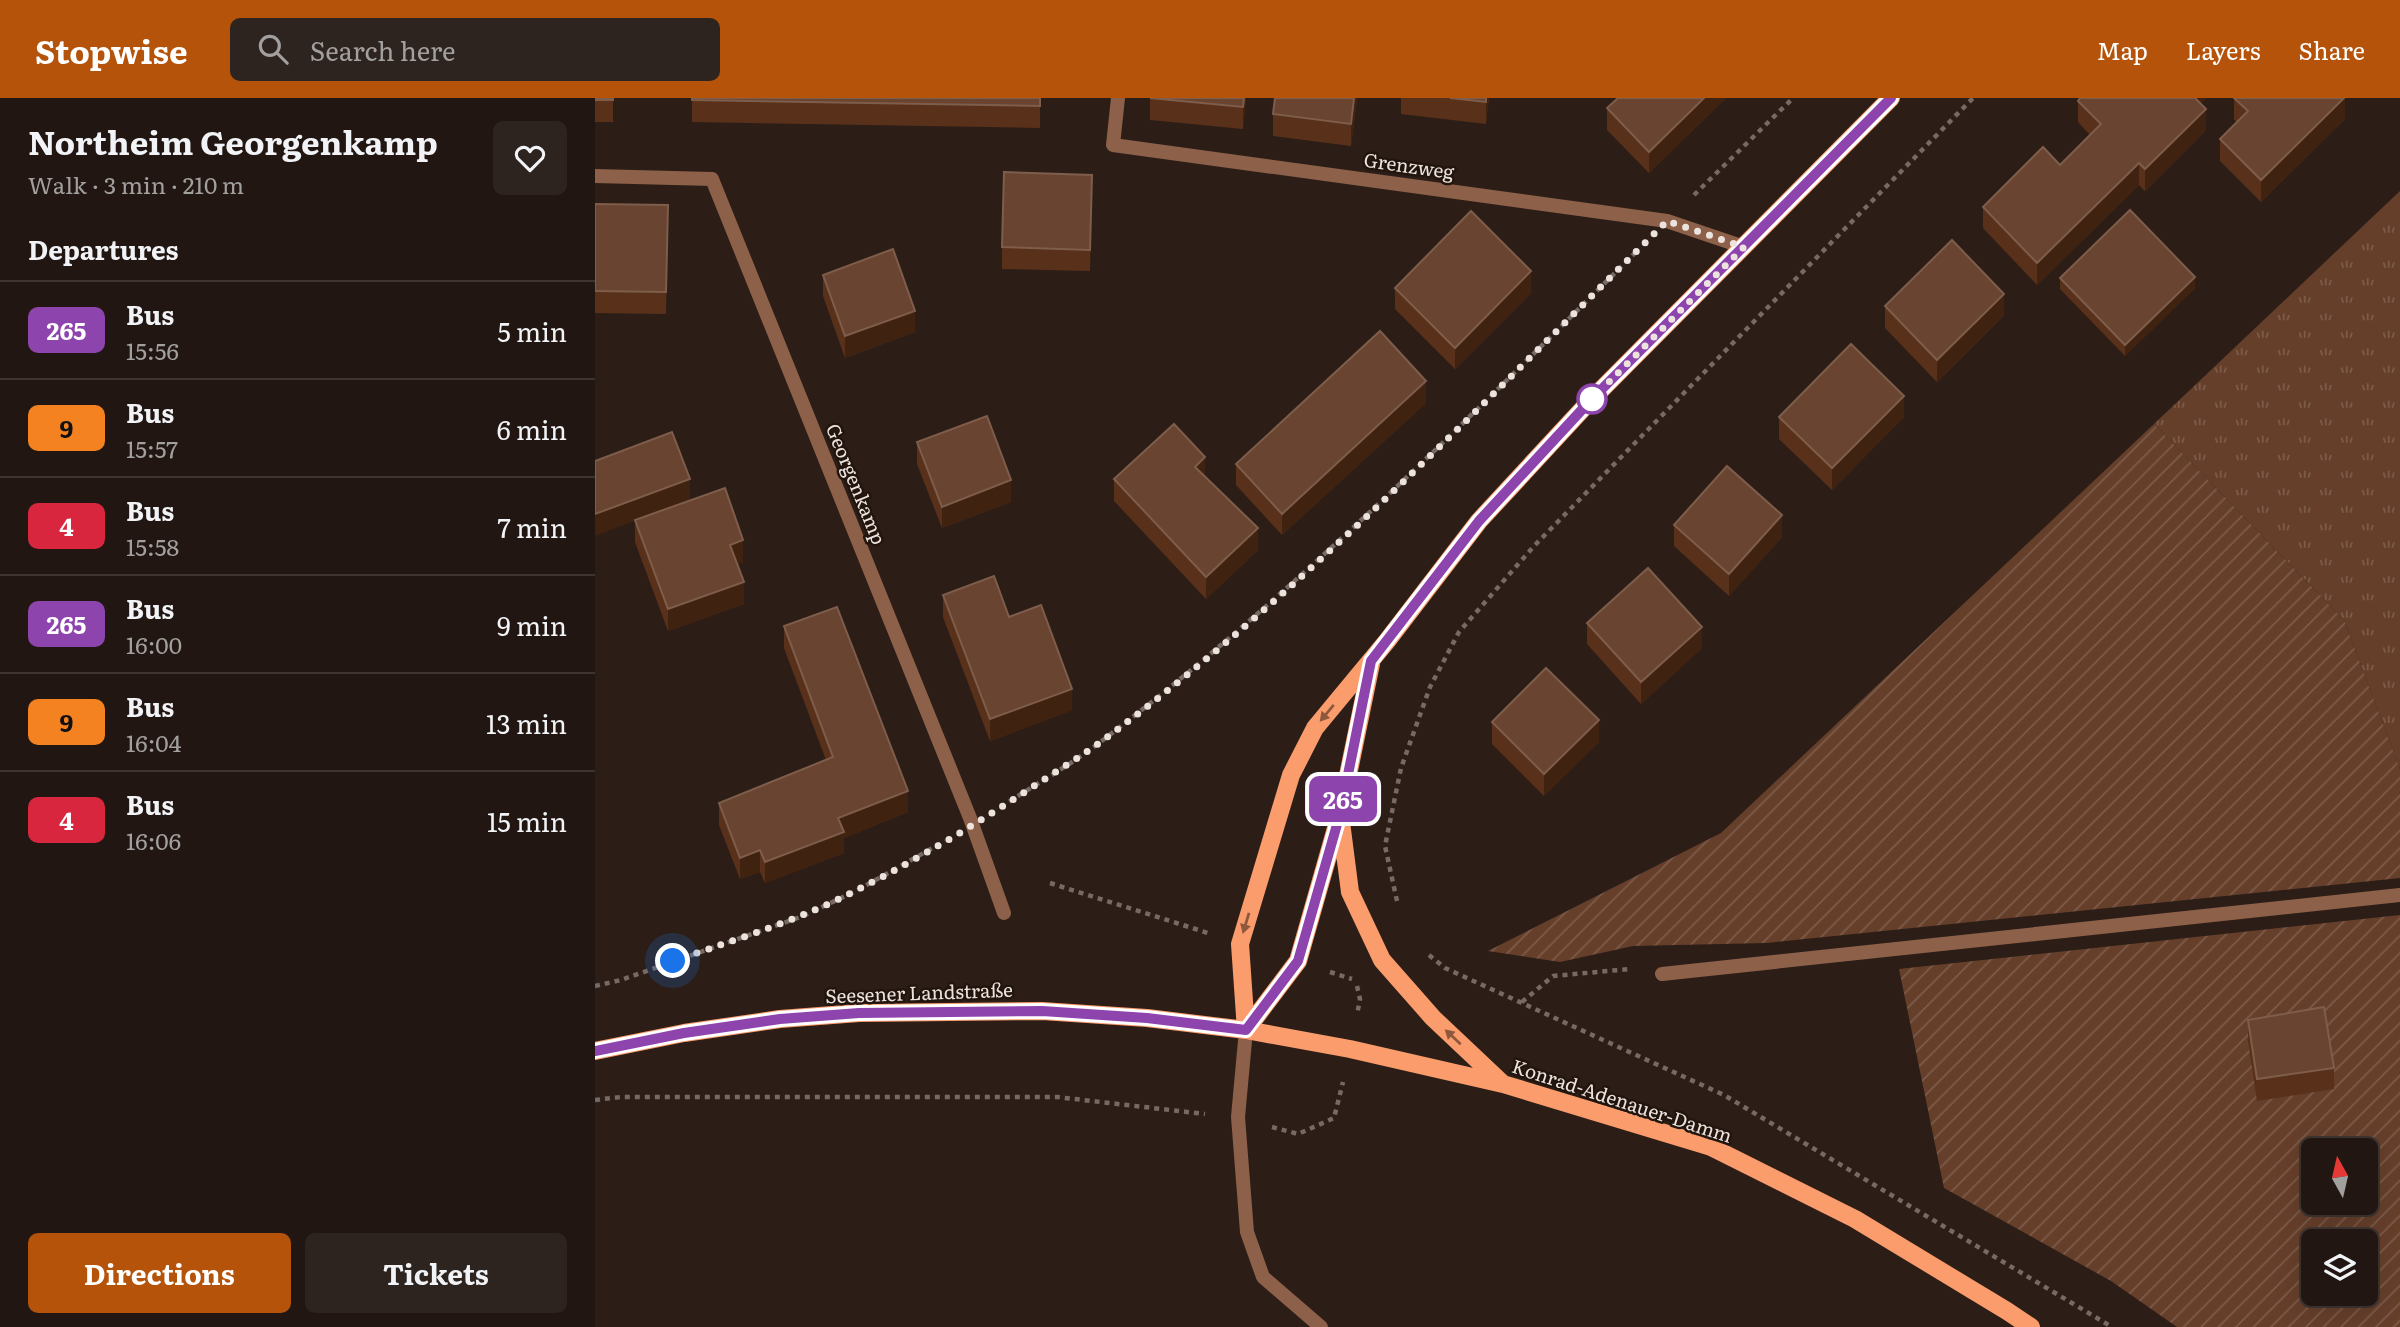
<!DOCTYPE html>
<meta charset="utf-8">
<style>
:root{--surface:#211611;--page:#2d231f;--text:#f1f3f6;--muted:#a29f9f;--line:#3e3531;--accent:#b45309}
body{margin:0;font-family:Literata,serif;background:var(--page);color:var(--text);height:100vh;display:flex;flex-direction:column;font-size:26px;white-space:nowrap}
*{box-sizing:border-box;margin:0}
p{font-size:23px;color:var(--muted)}
.icon{flex:none;width:38px;height:38px;fill:none;stroke:currentColor;stroke-width:2;stroke-linecap:round;stroke-linejoin:round}
.map{position:relative;flex:1;overflow:hidden}
.panel{display:flex;flex-direction:column;background:var(--surface);width:595px}
.panel>*{flex:none}
.badge{padding:0 14px;border-radius:10px;font-size:24px;line-height:46px}
.needle{width:46px;rotate:352deg}
.tools{position:absolute;left:1706px;top:1040px;display:grid;gap:14px}
.tools a{display:grid;place-items:center;width:77px;height:77px;border-radius:10px;background:var(--surface);box-shadow:0 7px 28px #0002,0 0 0 2px var(--line);font-size:35px}
.you{position:absolute;width:35px;height:35px;margin:-18px;border:5px solid #fff;border-radius:50%;background:#1a73e8;box-shadow:0 0 0 10px #1a73e833}
.map>.badge{position:absolute;translate:-50% -50%;box-shadow:0 0 0 4px #fff}
h2{padding:0 28px;font-size:26px;line-height:63px}
.round{display:grid;place-items:center;flex:none;width:74px;height:74px;border-radius:10px;background:var(--page)}
.headline{display:flex;align-items:center;justify-content:space-between;height:119px;padding:0 28px}
h1{font-size:33px;font-weight:700;line-height:52px}
.primary-button{display:flex;gap:14px;margin-top:auto;padding:14px 28px}
.primary-button a{flex:1;height:80px;border-radius:10px;background:var(--accent);color:#fff;font-size:28px;font-weight:700;line-height:80px;text-align:center}
.primary-button a+a{background:var(--page);color:var(--text)}
ul{padding:0;list-style:none}
li{display:flex;align-items:center;gap:21px;height:98px;padding:0 28px;border-top:2px solid var(--line)}
li div{flex:1}
li b{display:block;font-size:26px}
li em{font-style:normal}
li .badge{min-width:77px;font-weight:700;text-align:center}
header{display:flex;align-items:center;gap:42px;box-sizing:border-box;height:98px;padding:0 35px;background:var(--accent);color:#fff}
header strong{font-size:33px}
nav{display:flex;gap:38px;margin-inline-start:auto;font-size:24px}
.search{width:490px;height:63px;background:var(--page);display:flex;align-items:center;gap:18px;box-sizing:border-box;padding:0 24px;border-radius:10px;color:var(--muted);font-size:26px}
main{display:flex;flex:1;min-height:0}
.map>svg:first-child{display:block}
</style>
<header>
<strong>Stopwise</strong>
<div class="search"><svg class="icon" aria-label="search" viewBox="0 0 24 24"><circle cx="10" cy="10" r="6"/><path d="M15 15l6 6"/></svg>Search here</div>
<nav><a>Map</a><a>Layers</a><a>Share</a></nav>
</header>
<main>
<section class="panel">
<div class="headline"><div><h1>Northeim Georgenkamp</h1><p>Walk · 3 min · 210 m</p></div><a class="round"><svg class="icon" aria-label="heart" viewBox="0 0 24 24"><path d="M12 20l-8-8c-3-5 5-10 8-4 3-6 11-1 8 4z"/></svg></a></div>
<h2>Departures</h2>
<ul>
<li><span class="badge" style="background:#8e44ad;color:#fff">265</span><div><b>Bus</b><p>15:56</p></div><em>5 min</em></li>
<li><span class="badge" style="background:#f58220;color:#111">9</span><div><b>Bus</b><p>15:57</p></div><em>6 min</em></li>
<li><span class="badge" style="background:#d7263d;color:#fff">4</span><div><b>Bus</b><p>15:58</p></div><em>7 min</em></li>
<li><span class="badge" style="background:#8e44ad;color:#fff">265</span><div><b>Bus</b><p>16:00</p></div><em>9 min</em></li>
<li><span class="badge" style="background:#f58220;color:#111">9</span><div><b>Bus</b><p>16:04</p></div><em>13 min</em></li>
<li><span class="badge" style="background:#d7263d;color:#fff">4</span><div><b>Bus</b><p>16:06</p></div><em>15 min</em></li>
</ul>
<div class="primary-button"><a>Directions</a><a>Tickets</a></div>
</section>
<div class="map">
<svg width="1805" height="1229" viewBox="0 0 1805 1229">
<defs>
<pattern id="grass-tufts" width="24" height="20" patternUnits="userSpaceOnUse" patternTransform="scale(1.75)"><rect width="24" height="20" fill="#663f2b"/><path d="M3 7l-1-3M5 7V3M7 7l1-3M15 17l-1-3M17 17v-4M19 17l1-3" fill="none" stroke="#7c5b49"/></pattern>
<pattern id="garden-furrows" width="10" height="10" patternUnits="userSpaceOnUse" patternTransform="scale(1.75)"><rect width="10" height="10" fill="#663f2b"/><path d="M-1 1l2-2M0 10L10 0M9 11l2-2" fill="none" stroke="#7c5b49"/></pattern>
</defs>
<rect width="100%" height="100%" fill="#2c1e17"/>
<path fill="url(#grass-tufts)" d="M 1805,93 L 1805,671 L 1749,522 L 1559,326 Z"/>
<path fill="url(#garden-furrows)" fill-rule="evenodd" d="M 1559,326 L 1749,522 L 1805,671 L 1805,780 L 1171,845 L 1038,848 L 965,864 L 893,853 L 1126,735 Z
M 1805,817 L 1805,1229 L 1582,1229 L 1516,1183 L 1349,1090 L 1304,871 ZM 1718,1052 L 1771,1052 L 1771,1104 L 1718,1104 ZM 1718,1143 L 1771,1143 L 1771,1195 L 1718,1195 Z"/>
<g fill="none" stroke-linecap="round" stroke-linejoin="round">
<path stroke="#776a64" stroke-width="4.5" stroke-dasharray="5 5" stroke-linecap="butt" d="M 1099,97 L 1198,0
M 406,709 C 439,687 476,667 508,642 C 701,495 871,323 1043,152
M 455,785 L 613,835
M 802,803 L 790,748 L 806,670 L 835,589 L 864,534 L 939,448 L 1378,0
M 834,857 L 850,870 L 1129,997 L 1517,1229
M 735,874 L 757,881
M 0,888 L 26,882 L 208,818 L 261,793 L 350,743
M 762,888 L 765,901 L 762,917
M 927,904 L 958,878 L 1035,871
M 0,1002 L 26,999 L 462,999 L 610,1016
M 677,1029 L 703,1036 L 739,1020 L 748,984"/>
<path stroke="#8d6049" stroke-width="14" d="M 1067,876 L 1805,797
M 651,932 L 643,1019 L 652,1134 L 668,1179 L 726,1229"/>
<path stroke="#8d6049" stroke-width="14" d="M 523,0 L 518,47 L 1072,123 L 1149,149
M 0,78 L 117,81 L 375,720 L 409,815"/>
<path stroke="#fa9c6c" stroke-width="18" d="M 746,724 L 755,794 L 787,862 L 838,920 L 908,986
M 651,932 L 645,846 L 696,677 L 720,630 L 792,543 L 884,423 L 995,303 L 1296,0
M 651,932 L 703,863 L 745,716 L 776,566
M 0,953 L 89,935 L 185,921 L 264,915 L 447,913 L 552,920 L 651,932 L 755,951 L 908,986 L 1116,1049 L 1260,1121 L 1412,1213 L 1436,1229"/>
</g>
<path fill="#59311b" d="M 0,0 L 18,0 L 18,24 L 0,24 Z
M 97,0 L 445,0 L 445,30 L 97,24 Z
M 555,0 L 651,0 L 648,31 L 555,22 Z
M 680,0 L 762,0 L 756,48 L 678,38 L 678,16 Z
M 806,0 L 894,0 L 891,26 L 806,16 Z
M 1020,0 L 1131,0 L 1054,75 L 1012,32 L 1012,10 L 1022,1 Z
M 1485,0 L 1611,0 L 1606,5 L 1611,32 L 1550,93 L 1544,87 L 1442,187 L 1388,130 L 1388,109 L 1465,67 L 1495,37 L 1483,24 L 1483,3 Z
M 1639,0 L 1750,21 L 1666,104 L 1625,63 L 1625,41 L 1642,24 L 1639,22 Z
M 497,99 L 495,173 L 407,171 L 407,149 Z
M 0,106 L 73,107 L 71,216 L 0,215 Z
M 228,177 L 320,234 L 250,260 L 228,198 Z
M 1465,180 L 1600,190 L 1530,258 L 1465,191 Z
M 800,190 L 936,195 L 860,271 L 800,211 Z
M 1290,208 L 1409,217 L 1342,284 L 1290,230 Z
M 831,305 L 687,437 L 641,387 L 641,366 Z
M 1184,319 L 1309,319 L 1237,392 L 1184,341 Z
M 322,344 L 416,404 L 347,430 L 322,366 Z
M 610,378 L 663,452 L 611,501 L 519,403 L 519,381 Z
M 95,402 L 148,464 L 142,466 L 149,506 L 73,533 L 40,444 L 40,423 Z
M 1079,427 L 1187,439 L 1134,498 L 1079,448 Z
M 348,497 L 414,519 L 477,612 L 395,643 L 348,519 Z
M 992,525 L 1107,550 L 1046,606 L 992,546 Z
M 189,528 L 313,714 L 249,740 L 249,755 L 170,785 L 165,774 L 145,781 L 124,727 L 124,705 L 231,662 L 189,550 Z
M 897,624 L 1004,644 L 949,698 L 897,646 Z
M 1653,922 L 1739,970 L 1739,991 L 1662,1003 L 1653,943 Z"/>
<path fill="#402210" d="M 649,0 L 651,0 L 648,31 L 648,9 Z
M 759,0 L 762,0 L 756,48 L 756,26 Z
M 891,0 L 894,0 L 891,26 Z
M 1109,0 L 1131,0 L 1054,75 L 1054,54 Z
M 1594,0 L 1611,0 L 1594,16 Z
M 1750,0 L 1750,21 L 1666,104 L 1666,82 Z
M 1611,11 L 1611,32 L 1550,93 L 1550,71 Z
M 1544,65 L 1544,87 L 1442,187 L 1442,165 Z
M 497,77 L 497,99 L 495,173 L 495,152 Z
M 936,173 L 936,195 L 860,271 L 860,250 Z
M 1600,179 L 1600,190 L 1530,258 L 1530,247 Z
M 1409,196 L 1409,217 L 1342,284 L 1342,262 Z
M 320,213 L 320,234 L 250,260 L 250,238 Z
M 831,283 L 831,305 L 687,437 L 687,416 Z
M 1309,298 L 1309,319 L 1237,392 L 1237,370 Z
M 610,359 L 610,381 L 600,369 Z
M 95,381 L 95,402 L 0,438 L 0,416 Z
M 416,382 L 416,404 L 347,430 L 347,409 Z
M 1187,417 L 1187,439 L 1134,498 L 1134,476 Z
M 663,430 L 663,452 L 611,501 L 611,479 Z
M 148,442 L 148,464 L 135,468 L 135,447 Z
M 149,484 L 149,506 L 73,533 L 73,511 Z
M 1107,529 L 1107,550 L 1046,606 L 1046,584 Z
M 477,591 L 477,612 L 395,643 L 395,621 Z
M 1004,622 L 1004,644 L 949,698 L 949,676 Z
M 313,693 L 313,714 L 249,740 L 249,755 L 170,785 L 170,764 L 243,720 Z
M 165,752 L 165,774 L 145,781 L 145,760 Z"/>
<path fill="#694430" stroke="#7e5d4b" stroke-width="2" d="M 0,0 L 18,0 L 18,2 L 0,2 Z
M 97,0 L 445,0 L 445,8 L 97,2 Z
M 555,0 L 649,0 L 648,9 Z
M 680,0 L 759,0 L 756,26 L 678,16 Z
M 855,0 L 891,0 L 891,4 Z
M 1023,0 L 1109,0 L 1054,54 L 1012,10 Z
M 1485,0 L 1600,0 L 1611,11 L 1550,71 L 1544,65 L 1442,165 L 1388,109 L 1448,49 L 1465,67 L 1506,26 L 1483,3 Z
M 1639,0 L 1749,0 L 1666,82 L 1625,41 L 1653,13 Z
M 409,74 L 497,77 L 495,152 L 407,149 Z
M 0,106 L 73,107 L 71,194 L 0,193 Z
M 1535,112 L 1600,179 L 1530,247 L 1465,180 Z
M 876,113 L 936,173 L 860,250 L 800,190 Z
M 1357,142 L 1409,196 L 1342,262 L 1290,208 Z
M 298,151 L 320,213 L 250,238 L 228,177 Z
M 785,233 L 831,283 L 687,416 L 641,366 Z
M 1256,246 L 1309,298 L 1237,370 L 1184,319 Z
M 392,318 L 416,382 L 347,409 L 322,344 Z
M 579,326 L 610,359 L 600,369 L 663,430 L 611,479 L 519,381 Z
M 77,334 L 95,381 L 0,416 L 0,363 Z
M 1132,368 L 1187,417 L 1134,476 L 1079,427 Z
M 130,390 L 148,442 L 135,447 L 149,484 L 73,511 L 40,422 Z
M 1053,470 L 1107,529 L 1046,584 L 992,525 Z
M 399,478 L 414,519 L 446,507 L 477,591 L 395,621 L 348,497 Z
M 242,509 L 313,693 L 243,720 L 249,734 L 170,764 L 165,752 L 145,760 L 124,705 L 238,659 L 189,528 Z
M 951,570 L 1004,622 L 949,676 L 897,624 Z
M 1729,909 L 1739,970 L 1662,981 L 1653,922 Z"/>
<defs><path id="oneway-solid" d="M-6-.8H1V-3.2L6.5 0L1 3.2V.8H-6Z" transform="scale(1.75)"/></defs>
<g fill="#8e583d">
<use href="#oneway-solid" transform="translate(732 615) rotate(130)"/>
<use href="#oneway-solid" transform="translate(651 825) rotate(107)"/>
<use href="#oneway-solid" transform="translate(858 939) rotate(-137)"/>
</g>
<g fill="none" stroke-linecap="round" stroke-linejoin="round">
<g stroke="#fff" stroke-width="16">
<path id="line" d="M 0,953 L 89,935 L 185,921 L 264,915 L 447,913 L 552,920 L 651,932 L 703,863 L 745,716 L 776,563 L 884,423 L 995,303 L 1296,0"/>
</g>
<use href="#line" stroke="#8e44ad" stroke-width="10"/>
<path stroke="#ede3de" stroke-width="7" stroke-dasharray="0 12.6" d="M 78,863 C 139,842 202,823 260,793 C 322,762 381,726 439,688 C 462,673 485,659 507,643 C 713,490 890,303 1072,123 L 1149,149 L 995,303 L 997,301"/>
</g>
<circle fill="#fff" stroke="#8e44ad" stroke-width="3.5" cx="997" cy="301" r="14"/>
<g text-anchor="middle" stroke-width="5" stroke-linejoin="round" paint-order="stroke">
<g font-size="19" fill="#ede3de" stroke="#22150e">
<text transform="translate(814 68) rotate(8)" y="7">Grenzweg</text>
<text transform="translate(261 386) rotate(68)" y="7">Georgenkamp</text>
<text transform="translate(324 895) rotate(-2)" y="7">Seesener Landstraße</text>
<text transform="translate(1027 1003) rotate(18)" y="7">Konrad-Adenauer-Damm</text>
</g>
</g>
</svg>
<div class="tools">
<a><svg class="needle" viewBox="-14 -14 28 28"><path d="M0-13l5 13h-10z" fill="#e53935"/><path d="M0 13l5-13h-10z" fill="#a29f9f"/></svg></a>
<a><svg class="icon" aria-label="layers" viewBox="0 0 24 24"><path d="M12 4l9 5-9 5-9-5zM3 14l9 5 9-5"/></svg></a>
</div>
<div class="you" style="left:78px;top:863px"></div>
<b class="badge" style="left:748px;top:701px;background:#8e44ad;color:#fff">265</b>
</div>
</main>
